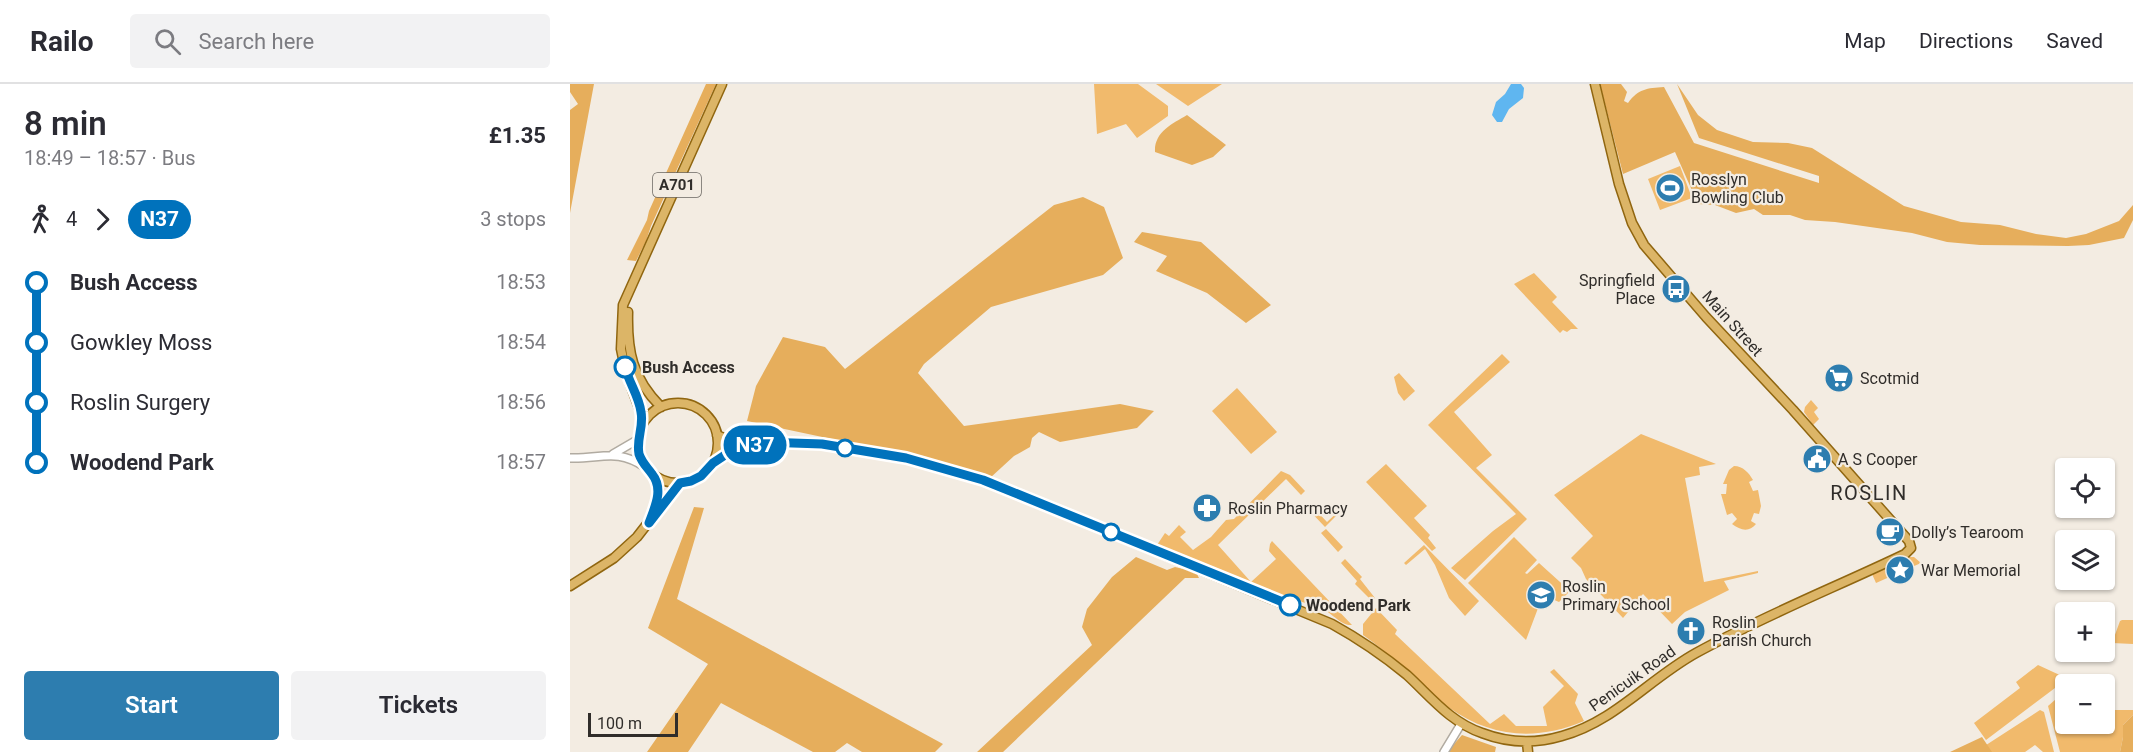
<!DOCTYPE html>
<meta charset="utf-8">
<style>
:root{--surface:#fff;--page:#f2f2f3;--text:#2b2b33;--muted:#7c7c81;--line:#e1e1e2;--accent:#2d7daf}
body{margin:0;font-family:Roboto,sans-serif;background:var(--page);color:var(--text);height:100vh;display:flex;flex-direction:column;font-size:22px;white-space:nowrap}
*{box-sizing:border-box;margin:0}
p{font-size:20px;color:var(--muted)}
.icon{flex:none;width:33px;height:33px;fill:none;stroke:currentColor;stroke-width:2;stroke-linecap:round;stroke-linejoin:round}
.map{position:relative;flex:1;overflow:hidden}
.details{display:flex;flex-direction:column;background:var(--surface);width:570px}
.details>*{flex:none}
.badge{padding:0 12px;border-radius:20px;font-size:21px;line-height:39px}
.fabs{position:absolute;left:1485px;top:374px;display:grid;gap:12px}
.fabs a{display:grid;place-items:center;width:60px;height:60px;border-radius:6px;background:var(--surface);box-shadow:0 2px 4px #0004;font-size:30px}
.scale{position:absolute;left:18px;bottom:15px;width:90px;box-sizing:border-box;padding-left:6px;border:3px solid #302d2a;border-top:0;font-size:16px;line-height:21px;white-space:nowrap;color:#302d2a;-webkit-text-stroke:4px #f3ece2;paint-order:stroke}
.map>.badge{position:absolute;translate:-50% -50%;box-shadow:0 0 0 3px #fff}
.legs{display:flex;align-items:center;gap:9px;height:66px;padding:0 24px;font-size:20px}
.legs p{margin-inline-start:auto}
.headline{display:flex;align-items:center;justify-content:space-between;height:102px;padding:0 24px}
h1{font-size:33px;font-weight:600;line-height:45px}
.action{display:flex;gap:12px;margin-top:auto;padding:12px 24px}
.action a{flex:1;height:69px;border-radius:6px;background:var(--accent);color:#fff;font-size:24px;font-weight:600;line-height:69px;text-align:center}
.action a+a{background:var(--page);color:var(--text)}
ul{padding:0 24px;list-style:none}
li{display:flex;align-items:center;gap:21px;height:60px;font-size:22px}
li i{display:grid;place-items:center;width:9px;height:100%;margin:0 8px;background:currentColor}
li i::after{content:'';width:15px;height:15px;margin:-8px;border:4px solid;border-radius:50%;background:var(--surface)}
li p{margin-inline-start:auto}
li:first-child i{background:linear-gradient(#0000 50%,currentColor 0)}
li:last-child i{background:linear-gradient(currentColor 50%,#0000 0)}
header{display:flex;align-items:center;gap:36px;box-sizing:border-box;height:84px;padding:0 30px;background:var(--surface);border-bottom:2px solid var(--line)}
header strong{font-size:28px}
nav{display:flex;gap:33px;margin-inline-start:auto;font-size:21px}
.search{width:420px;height:54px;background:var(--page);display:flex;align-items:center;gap:15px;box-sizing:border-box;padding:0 21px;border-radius:6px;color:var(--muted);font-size:22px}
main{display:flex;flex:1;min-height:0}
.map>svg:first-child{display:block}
</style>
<header>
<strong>Railo</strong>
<div class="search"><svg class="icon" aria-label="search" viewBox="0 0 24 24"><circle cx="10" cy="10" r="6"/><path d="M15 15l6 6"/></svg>Search here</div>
<nav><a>Map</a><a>Directions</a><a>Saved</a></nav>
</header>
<main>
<section class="details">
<div class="headline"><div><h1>8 min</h1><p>18:49 – 18:57 · Bus</p></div><b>£1.35</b></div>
<div class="legs"><svg class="icon" aria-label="walk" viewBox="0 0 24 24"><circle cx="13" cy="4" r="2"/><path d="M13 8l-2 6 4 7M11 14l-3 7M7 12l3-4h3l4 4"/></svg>4<svg class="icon" aria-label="forward" viewBox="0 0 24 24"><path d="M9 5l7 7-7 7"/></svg><b class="badge" style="background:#0072bc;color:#fff">N37</b><p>3 stops</p></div>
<ul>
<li><i style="color:#0072bc"></i><b>Bush Access</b><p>18:53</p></li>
<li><i style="color:#0072bc"></i><span>Gowkley Moss</span><p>18:54</p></li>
<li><i style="color:#0072bc"></i><span>Roslin Surgery</span><p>18:56</p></li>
<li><i style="color:#0072bc"></i><b>Woodend Park</b><p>18:57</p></li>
</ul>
<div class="action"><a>Start</a><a>Tickets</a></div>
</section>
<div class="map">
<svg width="1563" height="668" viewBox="0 0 1563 668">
<rect width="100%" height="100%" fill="#f3ece2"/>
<path fill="#f1ba6c" d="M 524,0 L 568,0 L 598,22 L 598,32 L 567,54 L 556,40 L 527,50 Z
M 586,0 L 652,0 L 618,22 Z
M 1110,82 L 1122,114 L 1090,126 L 1078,95 Z
M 964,189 L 987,213 L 982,218 L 1008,245 L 1001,245 L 997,248 L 993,246 L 990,249 L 944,200 Z
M 932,270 L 940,278 L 884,328 L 922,371 L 906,384 L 957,435 L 895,496 L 881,484 L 923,447 L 946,430 L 858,341 Z
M 829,289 L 845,307 L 834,317 L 828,309 L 824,293 Z
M 667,304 L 707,348 L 681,370 L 642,327 Z
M 1241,316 L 1248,324 L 1244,328 L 1249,335 L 1243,341 L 1234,328 L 1235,323 Z
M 1071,350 L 1146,380 L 1129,383 L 1130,391 L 1115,394 L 1134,498 L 1188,487 L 1188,489 L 1154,497 L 1159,506 L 1115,528 L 1102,540 L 1073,510 L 1053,534 L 1016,495 L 1011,484 L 1001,474 L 1023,452 L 984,411 Z
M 816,380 L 857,422 L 844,434 L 860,451 L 858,454 L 866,464 L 862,467 L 796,398 Z
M 1164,382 C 1173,382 1179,389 1183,396 L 1179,398 L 1183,407 L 1188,406 L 1191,422 L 1189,430 L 1184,429 L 1181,437 L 1186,440 C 1179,449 1170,446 1162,440 L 1167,435 L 1162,429 L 1157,431 L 1151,410 L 1156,410 L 1157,400 L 1153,400 L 1159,386 Z
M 711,387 L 720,391 L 735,407 L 731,411 L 716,395 L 648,461 L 681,498 L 706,475 L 699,467 L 700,460 L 702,457 L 782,541 C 770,542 761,527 750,524 C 694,506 641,483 587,461 L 595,449 L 599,452 L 609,441 L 616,448 L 610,453 L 623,466 L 641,453 L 656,436 L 664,435 Z
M 739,419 L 757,438 L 772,424 L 773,425 L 755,443 L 735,422 Z
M 756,445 L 773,463 L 768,468 L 751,449 Z
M 944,453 L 967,476 L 955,489 L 957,490 L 969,479 L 1000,507 L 989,518 L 973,511 L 956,556 L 898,499 Z
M 854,461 L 909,517 L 895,532 L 879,514 L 865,481 L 855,465 L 836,481 L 834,479 Z
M 1339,473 L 1344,473 L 1351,479 L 1306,499 L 1302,490 Z
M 775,475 L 792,493 L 790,495 L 805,514 L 802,517 L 785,500 L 787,497 L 771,479 Z
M 806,524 L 827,546 L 825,550 L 920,640 L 934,630 L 946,642 L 977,642 L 973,623 L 994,602 L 980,588 L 984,585 L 1008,610 L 1005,619 L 1014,637 C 967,657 921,654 878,623 C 848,601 824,572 793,551 L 793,540 Z
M 1552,536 L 1563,536 L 1563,560 L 1542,559 L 1550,537 Z
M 1468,581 L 1494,593 L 1485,604 L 1416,656 L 1404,639 L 1450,604 L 1446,598 Z
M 1494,608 L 1496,639 L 1534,639 L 1535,626 L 1563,626 L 1563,631 L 1553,641 L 1553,653 L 1550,668 L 1490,668 L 1478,622 Z
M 1470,626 L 1474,628 L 1484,668 L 1473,668 L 1465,661 L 1455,668 L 1416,668 L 1413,663 Z"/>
<path fill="#e6ae5c" d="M 0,0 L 24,0 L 0,129 L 0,26 L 8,20 L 0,8 Z
M 136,0 L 146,0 L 81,142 L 76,157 L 66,177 L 57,176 L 77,136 L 79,127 Z
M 1030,0 L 1051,0 L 1057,8 L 1054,17 L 1058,19 C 1068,5 1077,4 1094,3 L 1124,59 L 1249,99 L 1249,92 L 1129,54 L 1107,0 L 1128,31 L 1147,46 L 1183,58 L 1218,59 L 1242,64 L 1334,122 L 1391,138 L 1430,141 L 1466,150 L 1496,154 L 1516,150 L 1549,137 L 1563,121 L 1563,136 L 1554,154 L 1519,161 L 1498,162 L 1410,161 L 1377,158 L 1342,149 L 1265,138 L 1235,136 L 1220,131 L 1193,131 L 1184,125 L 1166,129 L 1145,121 L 1128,120 L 1105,68 L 1053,90 Z
M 617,31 L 656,61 L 643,73 L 622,81 L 585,68 C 584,48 602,40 617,31 Z
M 513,113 L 534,123 L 553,174 L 533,191 L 421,223 L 354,280 L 348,289 L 394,342 L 550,320 L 584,327 L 567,344 L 490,358 L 469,348 L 462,354 L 460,363 L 444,372 L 420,394 L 380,380 L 177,337 L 186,302 L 213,253 L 255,263 L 275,285 L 484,121 Z
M 572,148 L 631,158 L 701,221 L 676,239 L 637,209 L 586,187 L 597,172 L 564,158 Z
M 124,423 L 134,424 L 107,515 L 373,660 L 365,668 L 292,668 L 277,659 L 265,668 L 243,668 L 151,619 L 118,668 L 77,668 L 138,580 L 78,544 Z
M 566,473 L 597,486 L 605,483 L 626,488 L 629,494 L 615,494 L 433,668 L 407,668 L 522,561 L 512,543 L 517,525 L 542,493 Z
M 1563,631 L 1563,668 L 1550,668 L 1553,653 L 1553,641 Z
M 892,651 L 926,663 L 925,668 L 877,668 Z
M 1412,653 L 1422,668 L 1380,668 Z"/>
<path fill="#5fb6f0" d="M 941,0 L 951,0 L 954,4 L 953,14 L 939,25 L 932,38 L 927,38 L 922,31 L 926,18 L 935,10 Z"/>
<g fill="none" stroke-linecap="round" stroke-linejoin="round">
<g stroke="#b1aba1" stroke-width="10">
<path id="minor" d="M 43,370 L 67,356
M 0,374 C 32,375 46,364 75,383
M 874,668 L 891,640"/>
</g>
<g stroke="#906610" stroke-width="11">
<path id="major" d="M 58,228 C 57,267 62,294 91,323
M68 359a40 40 0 1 1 80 0a40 40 0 1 1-80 0Z
M 71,341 L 71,329 L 56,289 L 51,265 L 53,221 L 152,0
M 147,351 L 160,357 L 252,360 L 336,374 L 413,396 L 762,540 C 789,555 814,572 837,591 C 861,613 880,638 912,649 C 938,659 965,660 992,652 C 1044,638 1079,595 1126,569 C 1193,532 1266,503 1335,470 L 1341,464 L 1339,457 L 1223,326 L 1136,233 L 1074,161 L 1062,139 L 1049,100 L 1025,0
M 143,379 L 155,371 L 187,360
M 84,427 L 89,406 L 84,391
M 0,502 L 44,474 L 67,453 L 109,399
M 957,658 L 958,668"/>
</g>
<use href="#minor" stroke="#fff" stroke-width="7"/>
<use href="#major" stroke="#dcb567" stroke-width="8"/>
</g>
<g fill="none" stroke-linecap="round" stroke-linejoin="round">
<g stroke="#fff" stroke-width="14">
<path id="line-1" d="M 55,283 C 59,299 69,312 71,328 C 74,343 66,355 69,370 C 72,379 77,383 82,390 C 94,405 85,423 79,439 L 110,399 L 121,397 L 131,392 L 143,379 L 155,371 L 193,358 L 252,360 L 336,374 L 413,396 L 720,521"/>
</g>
<use href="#line-1" stroke="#0072bc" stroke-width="9"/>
</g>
<defs>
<g id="stadium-disc" transform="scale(1.5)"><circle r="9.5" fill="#2d7daf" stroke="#f3ece2"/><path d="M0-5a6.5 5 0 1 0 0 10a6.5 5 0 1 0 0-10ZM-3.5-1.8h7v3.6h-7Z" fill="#fff"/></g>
<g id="bus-disc" transform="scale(1.5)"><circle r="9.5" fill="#2d7daf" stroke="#f3ece2"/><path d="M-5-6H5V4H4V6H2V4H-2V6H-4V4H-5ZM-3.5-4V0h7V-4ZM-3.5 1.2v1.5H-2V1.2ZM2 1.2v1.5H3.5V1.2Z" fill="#fff"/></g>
<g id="supermarket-disc" transform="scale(1.5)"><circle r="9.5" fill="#2d7daf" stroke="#f3ece2"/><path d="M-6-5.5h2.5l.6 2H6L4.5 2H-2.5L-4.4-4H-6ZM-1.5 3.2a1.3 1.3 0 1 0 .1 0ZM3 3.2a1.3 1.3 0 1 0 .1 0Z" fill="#fff"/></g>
<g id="civic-disc" transform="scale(1.5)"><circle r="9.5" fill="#2d7daf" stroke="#f3ece2"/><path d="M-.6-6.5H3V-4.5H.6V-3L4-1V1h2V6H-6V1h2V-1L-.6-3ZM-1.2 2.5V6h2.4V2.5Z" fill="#fff"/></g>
<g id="pharmacy-disc" transform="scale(1.5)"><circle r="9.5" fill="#2d7daf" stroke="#f3ece2"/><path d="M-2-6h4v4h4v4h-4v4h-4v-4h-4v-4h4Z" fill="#fff"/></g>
<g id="cafe-disc" transform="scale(1.5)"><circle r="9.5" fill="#2d7daf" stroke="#f3ece2"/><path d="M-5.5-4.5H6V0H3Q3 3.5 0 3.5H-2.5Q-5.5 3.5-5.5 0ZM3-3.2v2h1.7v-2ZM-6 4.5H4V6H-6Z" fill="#fff"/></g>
<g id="sight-disc" transform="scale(1.5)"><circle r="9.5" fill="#2d7daf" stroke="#f3ece2"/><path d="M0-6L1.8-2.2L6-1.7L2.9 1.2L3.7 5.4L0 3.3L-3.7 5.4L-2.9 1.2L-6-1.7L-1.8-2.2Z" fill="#fff"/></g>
<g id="school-disc" transform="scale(1.5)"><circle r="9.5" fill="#2d7daf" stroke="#f3ece2"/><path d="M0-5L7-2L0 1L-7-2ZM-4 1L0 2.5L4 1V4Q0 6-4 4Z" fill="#fff"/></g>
<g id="church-disc" transform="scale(1.5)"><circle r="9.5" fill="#2d7daf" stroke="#f3ece2"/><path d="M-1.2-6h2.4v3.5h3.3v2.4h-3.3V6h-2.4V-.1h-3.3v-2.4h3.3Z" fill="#fff"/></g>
</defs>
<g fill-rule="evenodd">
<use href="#stadium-disc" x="1100" y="104"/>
<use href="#bus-disc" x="1106" y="205"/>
<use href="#supermarket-disc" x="1269" y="294"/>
<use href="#civic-disc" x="1247" y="375"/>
<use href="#pharmacy-disc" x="637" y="424"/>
<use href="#cafe-disc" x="1320" y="448"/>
<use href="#sight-disc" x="1330" y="486"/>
<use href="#school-disc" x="971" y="511"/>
<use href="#church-disc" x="1121" y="547"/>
</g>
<g fill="#fff" stroke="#0072bc" stroke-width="3">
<circle cx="55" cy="283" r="10"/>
<circle cx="275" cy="364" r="8"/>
<circle cx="541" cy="448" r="8"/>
<circle cx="720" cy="521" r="10"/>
</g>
<g text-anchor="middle" stroke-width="4.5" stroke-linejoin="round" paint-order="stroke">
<rect fill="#f3ece2" stroke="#6a6661" stroke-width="1.5" x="83" y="89" width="48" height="24" rx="4.5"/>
<g font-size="15" font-weight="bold" fill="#302d2a">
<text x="107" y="106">A701</text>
</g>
<g font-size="16" fill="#302d2a" stroke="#f3ece2" text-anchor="start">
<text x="1121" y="101">Rosslyn<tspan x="1121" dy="18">Bowling Club</tspan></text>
<text x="1085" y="202" text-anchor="end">Springfield<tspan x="1085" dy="18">Place</tspan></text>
<text x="1290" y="300">Scotmid</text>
<text x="1268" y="381">A S Cooper</text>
<text x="658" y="430">Roslin Pharmacy</text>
<text x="1341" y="454">Dolly’s Tearoom</text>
<text x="1351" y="492">War Memorial</text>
<text x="992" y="508">Roslin<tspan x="992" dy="18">Primary School</tspan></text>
<text x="1142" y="544">Roslin<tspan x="1142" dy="18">Parish Church</tspan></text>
</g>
<g font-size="16" fill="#302d2a" stroke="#f3ece2">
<text transform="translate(1163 239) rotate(48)" y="6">Main Street</text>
<text transform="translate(1062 594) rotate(-35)" y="6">Penicuik Road</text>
</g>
<g font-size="16" font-weight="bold" fill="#302d2a" stroke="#f3ece2" text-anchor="start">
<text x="72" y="289">Bush Access</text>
<text x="736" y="527">Woodend Park</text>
</g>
<g font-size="20" letter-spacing="1.5" fill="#302d2a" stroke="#f3ece2">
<text x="1299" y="416">ROSLIN</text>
</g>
</g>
</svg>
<div class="fabs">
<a><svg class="icon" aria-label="locate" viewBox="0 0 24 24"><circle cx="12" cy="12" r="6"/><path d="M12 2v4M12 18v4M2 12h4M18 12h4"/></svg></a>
<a><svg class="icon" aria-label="layers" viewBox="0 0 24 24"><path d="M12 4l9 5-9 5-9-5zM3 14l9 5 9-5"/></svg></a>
<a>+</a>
<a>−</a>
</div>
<div class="scale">100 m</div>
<b class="badge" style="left:185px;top:361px;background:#0072bc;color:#fff">N37</b>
</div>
</main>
